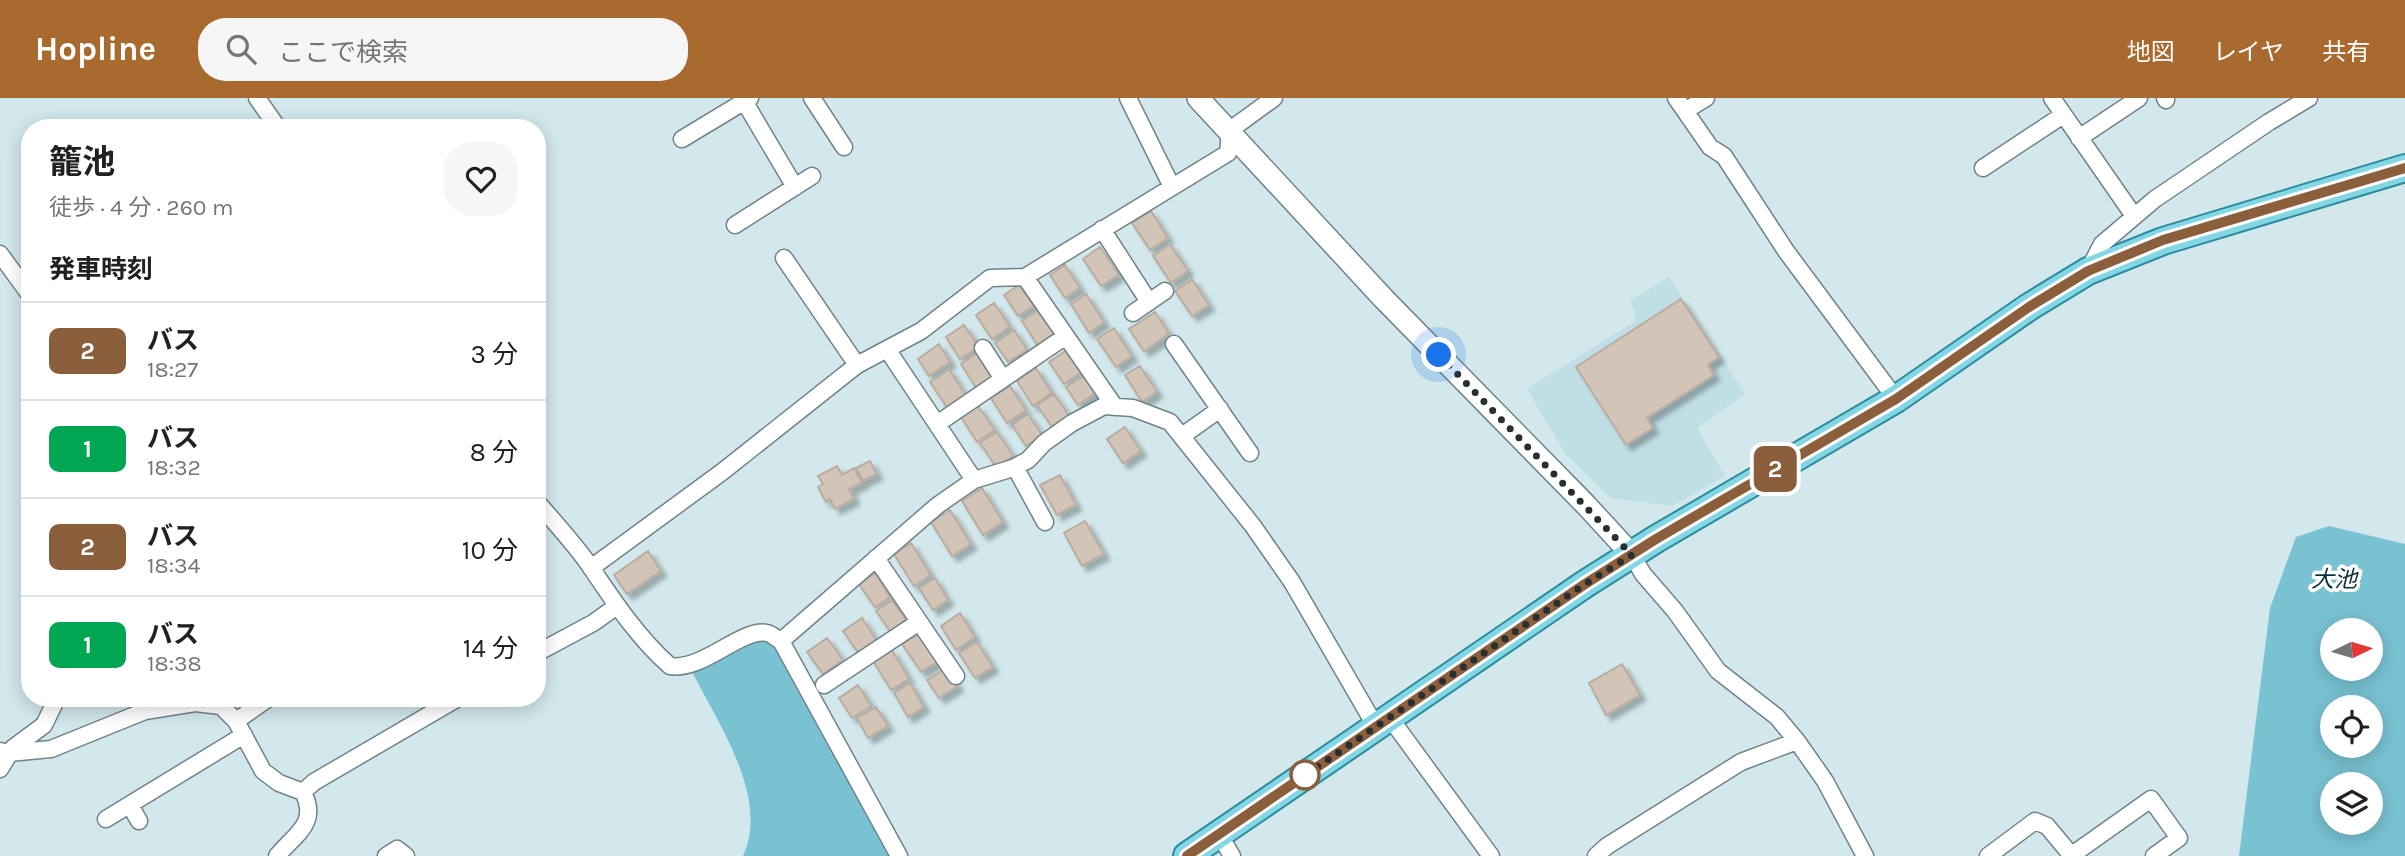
<!DOCTYPE html>
<html lang="ja">
<meta charset="utf-8">
<style>
:root{--surface:#fff;--page:#f6f6f6;--text:#202124;--muted:#757577;--line:#e0e0e0;--accent:#a86a2f}
body{margin:0;font-family:Karla,"Noto Sans JP",sans-serif;background:var(--page);color:var(--text);height:100vh;display:flex;flex-direction:column;font-size:26px;white-space:nowrap}
*{box-sizing:border-box;margin:0}
p{font-size:23px;color:var(--muted)}
.icon{flex:none;width:38px;height:38px;fill:none;stroke:currentColor;stroke-width:2;stroke-linecap:round;stroke-linejoin:round}
.map{position:relative;flex:1;overflow:hidden}
.sheet{position:absolute;left:21px;top:21px;width:525px;height:588px;display:flex;flex-direction:column;background:var(--surface);border-radius:28px;box-shadow:0 4px 18px #0003}
.sheet>*{flex:none}
.badge{padding:0 14px;border-radius:10px;font-size:24px;line-height:46px}
.needle{width:46px;rotate:85deg}
.controls{position:absolute;left:2320px;top:520px;display:grid;gap:14px}
.controls a{display:grid;place-items:center;width:63px;height:63px;border-radius:50%;background:var(--surface);box-shadow:0 4px 18px #0003;font-size:35px}
.you{position:absolute;width:35px;height:35px;margin:-18px;border:5px solid #fff;border-radius:50%;background:#1a73e8;box-shadow:0 0 0 10px #1a73e833}
.map>.badge{position:absolute;translate:-50% -50%;box-shadow:0 0 0 4px #fff}
h2{padding:0 28px;font-size:26px;line-height:63px}
.round{display:grid;place-items:center;flex:none;width:74px;height:74px;border-radius:28px;background:var(--page)}
.overview{display:flex;align-items:center;justify-content:space-between;height:119px;padding:0 28px}
h1{font-size:33px;font-weight:700;line-height:52px}
ul{padding:0;list-style:none}
li{display:flex;align-items:center;gap:21px;height:98px;padding:0 28px;border-top:2px solid var(--line)}
li div{flex:1}
li b{display:block;font-size:26px}
li em{font-style:normal}
li .badge{min-width:77px;font-weight:700;text-align:center}
header{display:flex;align-items:center;gap:42px;box-sizing:border-box;height:98px;padding:0 35px;background:var(--accent);color:#fff}
header strong{font-size:33px}
nav{display:flex;gap:38px;margin-inline-start:auto;font-size:24px}
.search{width:490px;height:63px;background:var(--page);display:flex;align-items:center;gap:18px;box-sizing:border-box;padding:0 24px;border-radius:28px;color:var(--muted);font-size:26px}
.map>svg:first-child{display:block}
</style>
<header>
<strong>Hopline</strong>
<div class="search"><svg class="icon" aria-label="search" viewBox="0 0 24 24"><circle cx="10" cy="10" r="6"/><path d="M15 15l6 6"/></svg>ここで検索</div>
<nav><a>地図</a><a>レイヤ</a><a>共有</a></nav>
</header>
<div class="map">
<svg width="2405" height="758" viewBox="0 0 2405 758">
<defs>
<filter id="shadow"><feDropShadow dx="5.5" dy="5.5" stdDeviation="2" flood-color="#0004"/></filter>
</defs>
<rect width="100%" height="100%" fill="#d2e8ec"/>
<path fill="#c0dee5" d="M 1669,179 L 1745,296 L 1697,330 L 1725,378 L 1672,408 L 1611,400 L 1565,355 L 1527,291 L 1637,222 L 1630,203 Z"/>
<path fill="#79c2d2" fill-rule="evenodd" d="M 2329,428 L 2405,446 L 2405,758 L 2239,758 L 2270,510 L 2296,439 ZM 2333,532 L 2371,532 L 2371,570 L 2333,570 ZM 2333,609 L 2371,609 L 2371,648 L 2333,648 ZM 2333,686 L 2371,686 L 2371,724 L 2333,724 Z
M 757,538 L 770,541 L 782,555 L 890,758 L 743,758 C 770,700 718,625 692,574 L 693,569 Z"/>
<path fill="#d3c4b8" stroke="#baaca0" stroke-width="2" filter="url(#shadow)" d="M 1151,113 L 1168,140 L 1150,152 L 1132,125 Z
M 1170,146 L 1188,173 L 1171,185 L 1153,158 Z
M 1100,149 L 1119,177 L 1101,188 L 1083,161 Z
M 1065,167 L 1080,190 L 1065,200 L 1050,177 Z
M 1192,181 L 1209,207 L 1192,218 L 1175,193 Z
M 1019,187 L 1034,208 L 1018,218 L 1004,197 Z
M 1086,196 L 1104,224 L 1089,235 L 1071,206 Z
M 1681,201 L 1719,259 L 1708,267 L 1714,277 L 1647,320 L 1653,330 L 1626,347 L 1576,269 Z
M 994,205 L 1010,229 L 992,241 L 976,217 Z
M 1040,211 L 1056,235 L 1038,248 L 1022,223 Z
M 1155,214 L 1169,236 L 1144,253 L 1129,231 Z
M 964,227 L 979,249 L 960,261 L 946,239 Z
M 1114,230 L 1132,258 L 1116,269 L 1097,241 Z
M 1014,232 L 1027,252 L 1008,264 L 995,245 Z
M 939,246 L 950,264 L 929,278 L 918,261 Z
M 1070,250 L 1085,272 L 1064,286 L 1049,264 Z
M 978,255 L 994,279 L 976,290 L 961,266 Z
M 1140,268 L 1157,294 L 1142,304 L 1125,277 Z
M 1036,270 L 1052,295 L 1033,308 L 1017,283 Z
M 949,271 L 967,299 L 948,311 L 930,284 Z
M 1085,277 L 1097,294 L 1078,307 L 1066,289 Z
M 1010,288 L 1026,312 L 1007,325 L 991,300 Z
M 1054,296 L 1069,318 L 1052,329 L 1037,307 Z
M 978,308 L 995,332 L 977,344 L 961,319 Z
M 1028,316 L 1042,337 L 1026,348 L 1012,327 Z
M 1125,329 L 1141,353 L 1123,365 L 1107,341 Z
M 997,334 L 1013,358 L 996,369 L 980,345 Z
M 870,363 L 877,376 L 863,383 L 856,370 Z
M 837,368 L 842,377 L 854,370 L 862,385 L 849,391 L 854,401 L 835,411 L 830,401 L 826,404 L 818,389 L 823,386 L 818,378 Z
M 1060,377 L 1076,407 L 1057,417 L 1040,387 Z
M 982,390 L 1003,424 L 983,437 L 962,403 Z
M 950,412 L 971,446 L 952,458 L 931,424 Z
M 1085,423 L 1104,456 L 1082,468 L 1064,435 Z
M 911,445 L 931,477 L 914,488 L 894,456 Z
M 648,453 L 661,473 L 627,496 L 614,477 Z
M 875,475 L 890,499 L 875,509 L 859,486 Z
M 935,480 L 948,502 L 933,512 L 919,490 Z
M 892,502 L 906,522 L 890,533 L 876,513 Z
M 960,515 L 975,539 L 956,552 L 941,528 Z
M 862,520 L 877,543 L 859,556 L 843,533 Z
M 919,536 L 937,564 L 921,574 L 902,546 Z
M 827,540 L 843,562 L 823,576 L 807,554 Z
M 977,544 L 993,569 L 975,580 L 959,555 Z
M 892,552 L 909,581 L 891,592 L 873,563 Z
M 1622,566 L 1640,597 L 1606,617 L 1589,585 Z
M 946,570 L 958,588 L 939,600 L 927,582 Z
M 910,585 L 924,609 L 908,619 L 894,595 Z
M 858,587 L 871,608 L 852,620 L 839,600 Z
M 876,609 L 888,628 L 868,640 L 857,620 Z"/>
<g fill="none" stroke-linecap="round" stroke-linejoin="round">
<g stroke="#708388" stroke-width="19">
<path id="minor" d="M 257,0 L 278,30
M 812,0 L 844,49
M 1128,0 L 1172,89
M 1676,0 L 1710,49 L 1724,58 L 1786,153 L 1896,301
M 2052,0 L 2134,118
M 2165,0 L 2166,2
M 744,3 L 795,89
M 1685,13 L 1706,0
M 2079,40 L 2139,0
M 682,41 L 750,0
M 1983,70 L 2063,17
M 735,127 L 812,78
M 1102,131 L 1149,204
M 0,156 L 30,197
M 784,160 L 857,267
M 2088,173 L 2102,146 L 2155,101 L 2269,24 L 2309,0
M 1025,179 L 1115,309
M 1133,215 L 1165,193
M 1174,246 L 1250,355
M 983,250 L 1003,281
M 887,251 L 974,382
M 937,326 L 1066,238
M 1182,338 L 1220,311
M 1015,369 L 1045,424
M 537,404 C 556,426 576,447 592,471 C 615,505 639,541 670,568 C 703,573 741,530 767,535 C 772,536 777,541 781,543 L 899,758
M 1632,457 L 1643,476 L 1675,513 L 1718,573 L 1777,619 L 1797,643 L 1825,683 L 1865,758
M 876,460 L 956,578
M 591,470 L 722,374 L 857,267 L 921,233 L 990,180 L 1025,179 L 1228,55 L 1230,32 L 1274,0
M 781,543 L 938,407 L 974,382 L 1013,370 L 1028,362 L 1044,345 L 1072,325 L 1104,308 L 1133,310 L 1170,324 L 1253,428 L 1292,484 L 1376,629
M 537,555 L 593,525 L 617,508
M 824,587 L 919,524
M 1390,620 L 1491,758
M 236,623 L 269,600
M 0,653 L 9,655 L 51,651 L 145,613 L 195,605 L 221,608 L 236,623 L 263,673 L 279,685 L 303,694 C 319,726 295,736 277,758
M 0,671 L 13,650 L 44,627 L 57,600
M 303,694 L 314,684 L 458,600
M 130,707 L 139,723
M 106,721 L 244,637
M 1219,736 L 1232,758
M 2072,757 L 2151,701 L 2179,740 L 2154,758
M 386,758 L 397,751 L 406,758
M 1596,758 L 1607,748 L 1741,664 L 1797,643
M 1988,758 L 2035,723 L 2047,728 L 2072,758"/>
</g>
<g stroke="#708388" stroke-width="24">
<path id="tertiary" d="M 1198,0 L 1384,201 L 1586,407 L 1632,457"/>
</g>
<g stroke="#2d8b9b" stroke-width="30">
<path id="primary" d="M 1187,758 L 1585,486 L 1656,441 L 1896,301 L 2029,209 L 2088,173 L 2163,143 L 2405,70"/>
</g>
<use href="#minor" stroke="#fff" stroke-width="16"/>
<use href="#tertiary" stroke="#fff" stroke-width="21"/>
<use href="#primary" stroke="#83d7e5" stroke-width="26"/>
</g>
<g fill="none" stroke-linecap="round" stroke-linejoin="round">
<g stroke="#fff" stroke-width="16">
<path id="line" d="M 1187,758 L 1585,486 L 1656,441 L 1896,301 L 2029,209 L 2088,173 L 2163,142 L 2405,70"/>
</g>
<use href="#line" stroke="#8b5e3c" stroke-width="10"/>
<path stroke="#272f30" stroke-width="7" stroke-dasharray="0 12.6" d="M 1305,677 L 1301,680 L 1585,486 L 1632,457 L 1439,257"/>
</g>
<circle fill="#fff" stroke="#8b5e3c" stroke-width="3.5" cx="1305" cy="677" r="14"/>
<g text-anchor="middle" stroke-width="7" stroke-linejoin="round" paint-order="stroke">
<g font-size="23" font-style="italic" fill="#0c3138" stroke="#fff">
<text x="2334" y="489">大池</text>
</g>
</g>
</svg>
<div class="controls">
<a><svg class="needle" viewBox="-14 -14 28 28"><path d="M0-13l5 13h-10z" fill="#e53935"/><path d="M0 13l5-13h-10z" fill="#757577"/></svg></a>
<a><svg class="icon" aria-label="locate" viewBox="0 0 24 24"><circle cx="12" cy="12" r="6"/><path d="M12 2v4M12 18v4M2 12h4M18 12h4"/></svg></a>
<a><svg class="icon" aria-label="layers" viewBox="0 0 24 24"><path d="M12 4l9 5-9 5-9-5zM3 14l9 5 9-5"/></svg></a>
</div>
<div class="you" style="left:1439px;top:257px"></div>
<b class="badge" style="left:1775px;top:371px;background:#8b5e3c;color:#fff">2</b>
<section class="sheet">
<div class="overview"><div><h1>籠池</h1><p>徒歩 · 4 分 · 260 m</p></div><a class="round"><svg class="icon" aria-label="heart" viewBox="0 0 24 24"><path d="M12 20l-8-8c-3-5 5-10 8-4 3-6 11-1 8 4z"/></svg></a></div>
<h2>発車時刻</h2>
<ul>
<li><span class="badge" style="background:#8b5e3c;color:#fff">2</span><div><b>バス</b><p>18:27</p></div><em>3 分</em></li>
<li><span class="badge" style="background:#00a651;color:#fff">1</span><div><b>バス</b><p>18:32</p></div><em>8 分</em></li>
<li><span class="badge" style="background:#8b5e3c;color:#fff">2</span><div><b>バス</b><p>18:34</p></div><em>10 分</em></li>
<li><span class="badge" style="background:#00a651;color:#fff">1</span><div><b>バス</b><p>18:38</p></div><em>14 分</em></li>
</ul>
</section>
</div>
